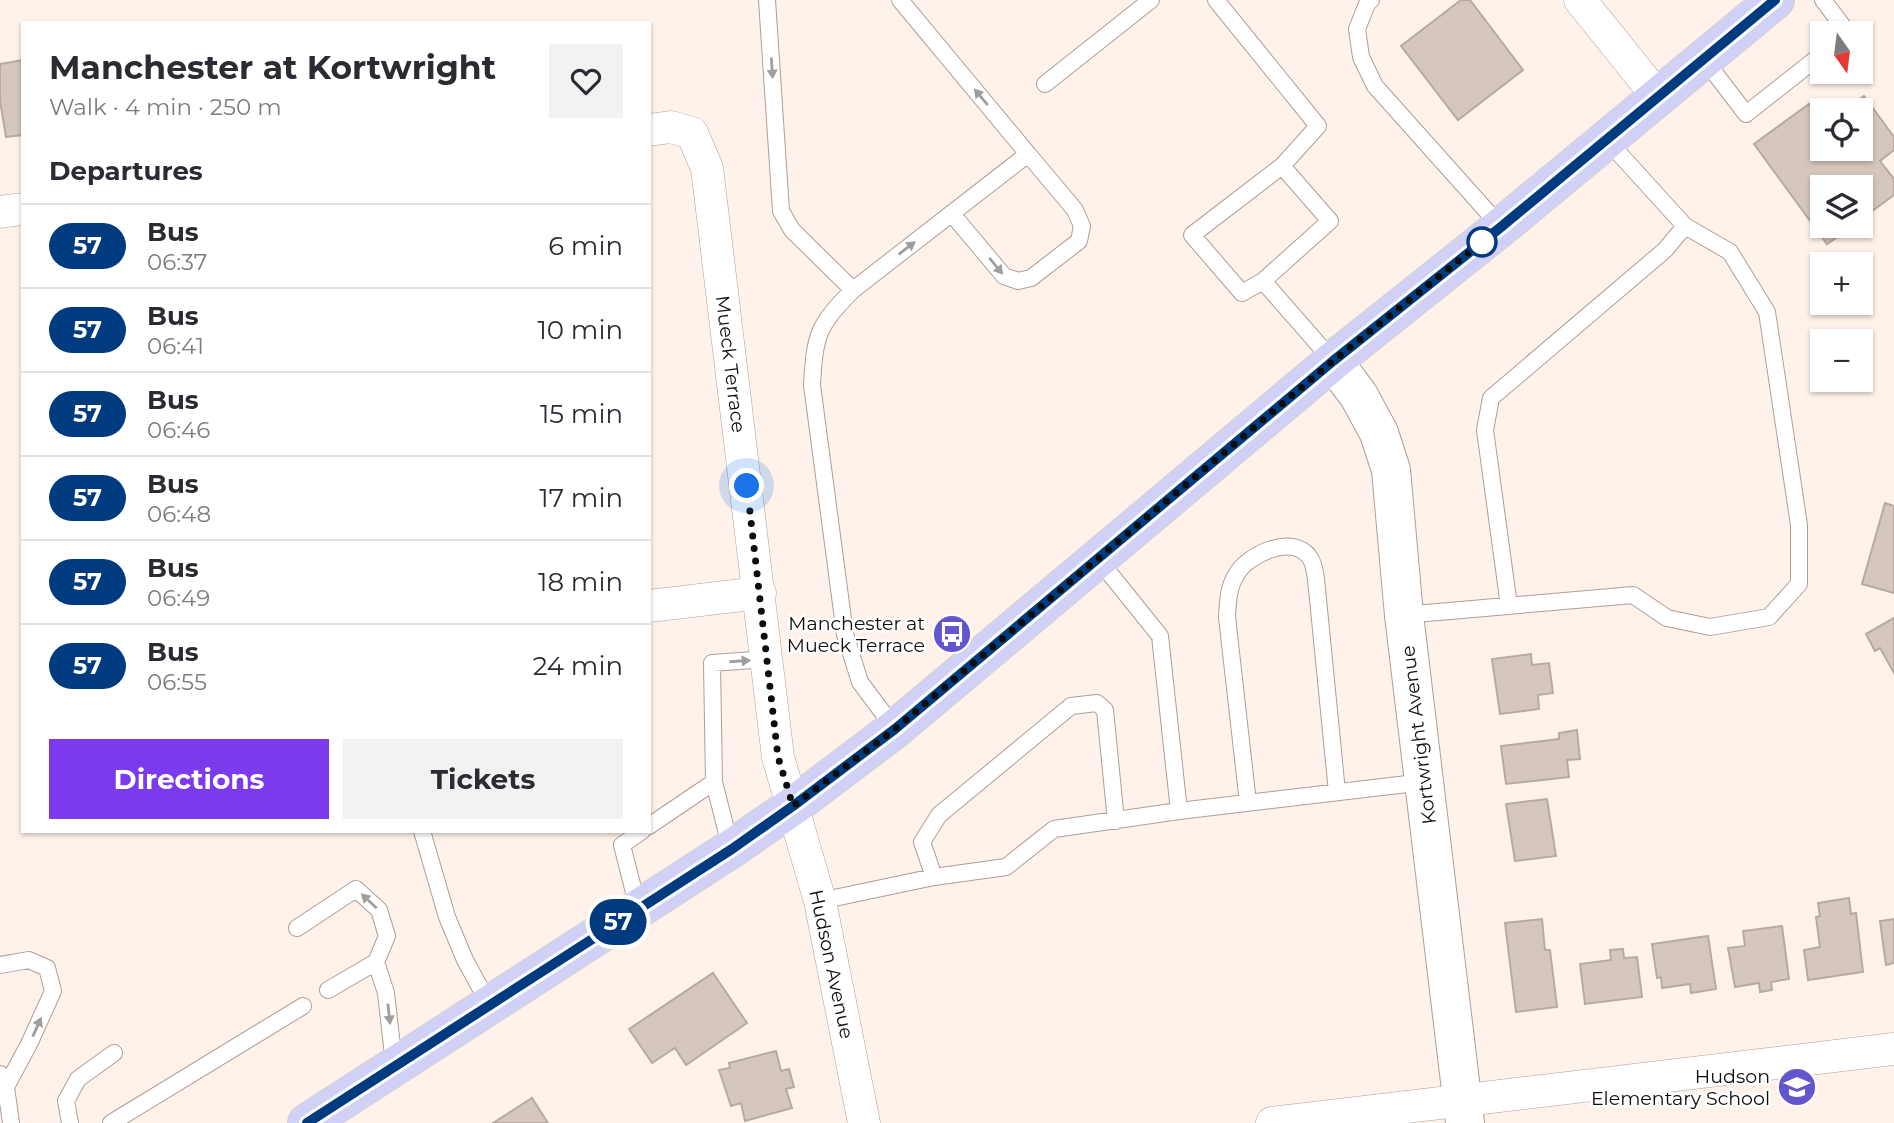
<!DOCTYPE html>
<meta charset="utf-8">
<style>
:root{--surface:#fff;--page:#f2f2f3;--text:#2b2b33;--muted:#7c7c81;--line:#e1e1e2;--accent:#7c3aed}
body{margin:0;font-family:Montserrat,sans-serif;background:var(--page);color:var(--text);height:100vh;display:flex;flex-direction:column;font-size:26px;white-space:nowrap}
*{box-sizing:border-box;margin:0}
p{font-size:23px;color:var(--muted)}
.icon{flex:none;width:38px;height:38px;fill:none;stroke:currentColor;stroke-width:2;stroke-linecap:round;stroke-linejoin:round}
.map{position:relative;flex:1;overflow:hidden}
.panel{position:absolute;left:21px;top:21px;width:630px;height:812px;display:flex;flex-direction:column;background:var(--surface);border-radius:0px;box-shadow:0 2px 5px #0004}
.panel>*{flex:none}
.badge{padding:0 14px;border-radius:23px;font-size:24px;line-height:46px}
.needle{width:46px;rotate:166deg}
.tools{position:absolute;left:1810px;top:21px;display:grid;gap:14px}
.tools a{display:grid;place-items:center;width:63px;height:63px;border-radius:0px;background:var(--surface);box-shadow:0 2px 5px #0004;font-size:35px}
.you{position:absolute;width:35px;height:35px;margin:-18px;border:5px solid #fff;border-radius:50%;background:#1a73e8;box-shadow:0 0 0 10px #1a73e833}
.map>.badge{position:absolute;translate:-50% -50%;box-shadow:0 0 0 4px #fff}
h2{padding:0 28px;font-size:26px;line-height:63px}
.round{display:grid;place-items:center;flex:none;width:74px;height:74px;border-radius:0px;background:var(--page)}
.headline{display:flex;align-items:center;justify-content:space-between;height:119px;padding:0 28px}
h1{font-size:33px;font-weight:700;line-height:52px}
.primary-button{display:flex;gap:14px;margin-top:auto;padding:14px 28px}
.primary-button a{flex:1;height:80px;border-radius:0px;background:var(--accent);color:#fff;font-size:28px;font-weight:700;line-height:80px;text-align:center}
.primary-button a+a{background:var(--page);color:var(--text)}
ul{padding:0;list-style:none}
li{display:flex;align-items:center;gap:21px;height:84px;padding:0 28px;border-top:2px solid var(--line)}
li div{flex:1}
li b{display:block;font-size:26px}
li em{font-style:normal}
li .badge{min-width:77px;font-weight:700;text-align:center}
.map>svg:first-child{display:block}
</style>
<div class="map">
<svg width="1894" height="1123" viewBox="0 0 1894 1123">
<rect width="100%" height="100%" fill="#fef2ea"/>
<path fill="#d5c7be" stroke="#b8aaa1" stroke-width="2" d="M 1461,0 L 1470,0 L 1523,70 L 1458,120 L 1401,46 Z
M 23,60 L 23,135 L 6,137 L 0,101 L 0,64 Z
M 1864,96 L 1894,137 L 1894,150 L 1880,161 L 1894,179 L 1894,195 L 1860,220 L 1860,187 L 1822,187 L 1822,226 L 1853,226 L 1827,244 L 1754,144 L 1809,104 L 1822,121 L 1822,149 L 1860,149 L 1860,110 L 1845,110 Z
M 1885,503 L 1894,506 L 1894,593 L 1862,584 Z
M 1894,618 L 1894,673 L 1880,648 L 1875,651 L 1866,634 Z
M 1531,654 L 1532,665 L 1549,663 L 1553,693 L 1538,695 L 1539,709 L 1500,714 L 1492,659 Z
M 1577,730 L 1580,759 L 1567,760 L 1569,777 L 1506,784 L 1501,746 L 1559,739 L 1559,733 Z
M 1547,799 L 1556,856 L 1515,861 L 1506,804 Z
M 1849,898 L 1851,914 L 1856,913 L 1863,972 L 1808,980 L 1804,950 L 1820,947 L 1816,917 L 1820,916 L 1818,903 Z
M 1542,919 L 1545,950 L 1550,950 L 1557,1007 L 1516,1012 L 1505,923 Z
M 1894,919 L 1894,963 L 1886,965 L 1880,921 Z
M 1782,926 L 1789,979 L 1771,982 L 1772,990 L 1760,992 L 1759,983 L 1735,987 L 1728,948 L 1745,946 L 1743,931 Z
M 1708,936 L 1716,989 L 1691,993 L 1690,984 L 1662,988 L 1661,977 L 1657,978 L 1652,944 Z
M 1623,949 L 1624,958 L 1637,957 L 1642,997 L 1585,1004 L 1580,964 L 1611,960 L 1610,950 Z
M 713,973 L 747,1023 L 686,1065 L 675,1048 L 652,1063 L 629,1029 Z
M 776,1051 L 781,1071 L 789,1069 L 794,1087 L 786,1089 L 792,1108 L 745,1121 L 741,1103 L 731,1106 L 719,1070 L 730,1068 L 729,1063 Z
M 532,1098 L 548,1123 L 493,1123 Z"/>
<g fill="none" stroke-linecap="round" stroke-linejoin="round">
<g stroke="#ad9f96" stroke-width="18">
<path id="service" d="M 767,0 L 781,211 L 792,230 L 853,290
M 1216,0 L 1318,126 L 1282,166 L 1330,221 L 1263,281 L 1333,361
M 1371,0 L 1367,4 L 1357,29 L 1361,57 L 1375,86 L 1501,227
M 1823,0 L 1848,33
M 1704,59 L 1746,114 L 1822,54
M 1045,84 L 1151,0
M 952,214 L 1004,276 L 1018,281 L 1031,278 L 1079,241 L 1082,226 L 1075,210 L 1028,154
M 1263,281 L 1242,293 L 1192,235 L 1282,166
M 1098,559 L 1160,636 L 1179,811 L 1424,782
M 1509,606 L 1485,430 L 1491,398 L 1665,250 L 1685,226
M 1404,615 L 1633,595 L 1667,618 L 1710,627 L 1769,617 L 1799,584 L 1799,525 L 1767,312 L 1730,252 L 1685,226 L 1606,139
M 895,729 L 860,682 L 845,634 L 812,385 C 815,335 817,326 853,290 L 1028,154 L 900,0
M 1248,803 L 1227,617 C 1228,602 1228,588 1236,575 C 1247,554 1294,533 1310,558 C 1314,563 1315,573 1316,579 L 1337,792
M 649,826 L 714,782
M 422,831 L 447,917 L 465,960 L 489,1004
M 731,849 L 714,782 L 712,663 L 767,659
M 934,877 L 922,842 L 939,815 L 1071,706 L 1097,703 L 1105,710 L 1116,821
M 820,901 L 934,877 L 1006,867 L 1054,829 L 1179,811
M 638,908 L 622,845 L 642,831
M 297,928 L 356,889 L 379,910 L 387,936 L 376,962 L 386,993 L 394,1064
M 0,965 L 29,960 L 47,968 L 53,991 L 30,1042 L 6,1087
M 328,990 L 376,962
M 0,1074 L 6,1087 L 11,1123
M 70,1123 L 66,1101 L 78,1079 L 114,1053
M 111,1123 L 303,1006"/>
</g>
<g stroke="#ad9f96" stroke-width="33">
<path id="minor" d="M 1580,0 L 1658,97
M 649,130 L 671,127 L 692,133 L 707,168 L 778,757 L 820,901 L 864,1123
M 0,212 L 23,209
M 649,606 L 760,593
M 1272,1123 L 1894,1049"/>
</g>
<g stroke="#ad9f96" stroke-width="40">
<path id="tertiary" d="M 1333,361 L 1359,396 L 1379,433 L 1391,470 L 1404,615 L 1465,1123"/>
</g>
<g stroke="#d4d3d3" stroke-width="40">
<path id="primary" d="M 307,1123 L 731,849 L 793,806 L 895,729 L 1333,361 L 1501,227 L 1775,0"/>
</g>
<use href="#service" stroke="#fff" stroke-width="16"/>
<use href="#minor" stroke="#fff" stroke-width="32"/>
<use href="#tertiary" stroke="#fff" stroke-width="38"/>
<use href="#primary" stroke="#d1d1f7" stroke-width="38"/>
</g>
<defs><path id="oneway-solid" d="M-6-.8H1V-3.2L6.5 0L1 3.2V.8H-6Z" transform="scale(1.75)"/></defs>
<g fill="#9f9e9d">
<use href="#oneway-solid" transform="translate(772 68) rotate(86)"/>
<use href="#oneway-solid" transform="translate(981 97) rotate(-130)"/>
<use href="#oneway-solid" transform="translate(907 248) rotate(-38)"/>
<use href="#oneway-solid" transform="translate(996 266) rotate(50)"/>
<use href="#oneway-solid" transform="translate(740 661) rotate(-4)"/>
<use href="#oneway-solid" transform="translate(369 901) rotate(-137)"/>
<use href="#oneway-solid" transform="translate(389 1014) rotate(84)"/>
<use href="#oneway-solid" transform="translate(37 1027) rotate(-66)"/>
</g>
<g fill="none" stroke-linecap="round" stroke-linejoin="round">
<g stroke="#fff" stroke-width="16">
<path id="line" d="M 307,1123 L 732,849 L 793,806 L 895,729 L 1333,361 L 1501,227 L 1775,0"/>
</g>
<use href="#line" stroke="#003b80" stroke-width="10"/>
<path stroke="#100c09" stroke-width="7" stroke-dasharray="0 12.6" d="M 747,486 L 778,757 L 793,806 L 895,729 L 1333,361 L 1482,242"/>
</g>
<defs>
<g id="bus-disc" transform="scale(2.0125)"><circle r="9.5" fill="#6355ce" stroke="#fff"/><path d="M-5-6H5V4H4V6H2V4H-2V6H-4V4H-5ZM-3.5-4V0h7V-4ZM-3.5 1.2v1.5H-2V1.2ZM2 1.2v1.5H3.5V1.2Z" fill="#fff"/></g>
<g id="school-disc" transform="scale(2.0125)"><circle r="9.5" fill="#6355ce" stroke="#fff"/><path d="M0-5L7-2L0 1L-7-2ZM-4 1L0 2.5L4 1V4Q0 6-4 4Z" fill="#fff"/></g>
</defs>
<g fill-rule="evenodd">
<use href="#bus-disc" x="952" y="634"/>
<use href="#school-disc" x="1797" y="1087"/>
</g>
<circle fill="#fff" stroke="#003b80" stroke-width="3.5" cx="1482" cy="242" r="14"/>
<g text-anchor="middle" stroke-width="5" stroke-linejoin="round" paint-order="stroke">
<g font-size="19" fill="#100c09" stroke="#fff">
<text transform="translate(731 364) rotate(83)" y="7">Mueck Terrace</text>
<text transform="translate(1418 735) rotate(-97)" y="7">Kortwright Avenue</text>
<text transform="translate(832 964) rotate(78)" y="7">Hudson Avenue</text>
</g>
<g font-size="19" fill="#100c09" stroke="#fff" text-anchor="end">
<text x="925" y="630">Manchester at<tspan x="925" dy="22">Mueck Terrace</tspan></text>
<text x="1770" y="1083">Hudson<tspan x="1770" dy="22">Elementary School</tspan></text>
</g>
</g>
</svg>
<div class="tools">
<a><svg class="needle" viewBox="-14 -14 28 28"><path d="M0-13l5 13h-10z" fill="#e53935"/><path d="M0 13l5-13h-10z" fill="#7c7c81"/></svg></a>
<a><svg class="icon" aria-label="locate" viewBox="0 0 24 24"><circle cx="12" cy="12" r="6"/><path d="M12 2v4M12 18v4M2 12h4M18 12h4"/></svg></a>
<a><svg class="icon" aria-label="layers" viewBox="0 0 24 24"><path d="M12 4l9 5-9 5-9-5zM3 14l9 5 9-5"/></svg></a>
<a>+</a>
<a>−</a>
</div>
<div class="you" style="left:747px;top:486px"></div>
<b class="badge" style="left:618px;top:922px;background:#003b80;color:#fff">57</b>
<section class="panel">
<div class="headline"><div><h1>Manchester at Kortwright</h1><p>Walk · 4 min · 250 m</p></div><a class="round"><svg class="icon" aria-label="heart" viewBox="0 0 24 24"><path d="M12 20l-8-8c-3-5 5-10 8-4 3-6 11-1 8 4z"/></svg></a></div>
<h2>Departures</h2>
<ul>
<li><span class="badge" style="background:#003b80;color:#fff">57</span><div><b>Bus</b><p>06:37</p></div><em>6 min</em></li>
<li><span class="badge" style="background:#003b80;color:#fff">57</span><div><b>Bus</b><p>06:41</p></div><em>10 min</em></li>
<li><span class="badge" style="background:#003b80;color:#fff">57</span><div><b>Bus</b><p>06:46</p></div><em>15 min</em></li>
<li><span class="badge" style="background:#003b80;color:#fff">57</span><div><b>Bus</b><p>06:48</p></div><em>17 min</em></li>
<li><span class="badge" style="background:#003b80;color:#fff">57</span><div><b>Bus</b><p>06:49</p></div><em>18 min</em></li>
<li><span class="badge" style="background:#003b80;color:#fff">57</span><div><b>Bus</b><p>06:55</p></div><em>24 min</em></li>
</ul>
<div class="primary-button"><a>Directions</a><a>Tickets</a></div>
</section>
</div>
